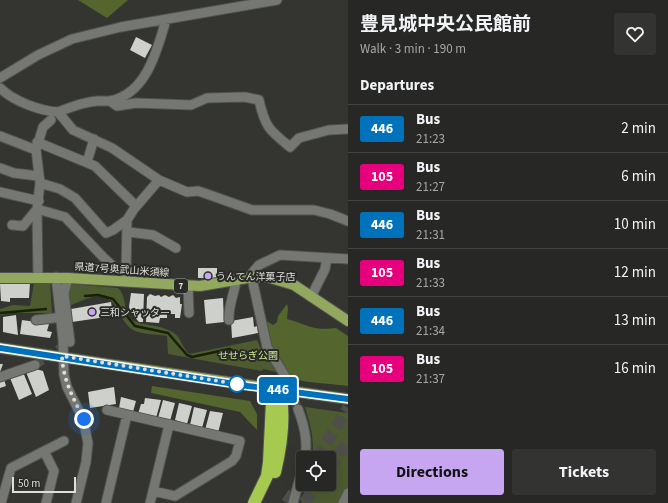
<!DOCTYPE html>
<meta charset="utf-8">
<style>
:root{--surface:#272825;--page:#333432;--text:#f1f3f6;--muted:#a4a6a7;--line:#434442;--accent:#c6a6f0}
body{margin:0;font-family:"Source Sans 3","Noto Sans JP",sans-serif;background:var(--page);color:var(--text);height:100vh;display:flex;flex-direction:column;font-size:15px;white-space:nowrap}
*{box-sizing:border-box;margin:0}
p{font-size:13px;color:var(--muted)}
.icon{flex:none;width:22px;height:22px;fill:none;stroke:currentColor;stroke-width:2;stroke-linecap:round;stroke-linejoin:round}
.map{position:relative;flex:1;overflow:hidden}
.drawer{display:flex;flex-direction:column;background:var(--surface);width:320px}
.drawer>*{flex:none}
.badge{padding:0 8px;border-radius:3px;font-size:14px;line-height:26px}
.tools{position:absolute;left:296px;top:451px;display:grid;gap:8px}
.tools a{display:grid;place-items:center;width:40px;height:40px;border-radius:4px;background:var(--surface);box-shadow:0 4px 16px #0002,0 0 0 1px var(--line);font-size:20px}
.scale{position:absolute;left:12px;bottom:10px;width:64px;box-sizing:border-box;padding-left:4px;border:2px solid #dedfdc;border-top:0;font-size:11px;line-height:14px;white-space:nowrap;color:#dedfdc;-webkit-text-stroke:3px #2a2b27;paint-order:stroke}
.you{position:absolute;width:20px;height:20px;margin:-10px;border:3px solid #fff;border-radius:50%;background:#1a73e8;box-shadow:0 0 0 6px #1a73e833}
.map>.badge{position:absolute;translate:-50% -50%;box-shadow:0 0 0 2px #fff}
h2{padding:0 12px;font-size:15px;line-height:36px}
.round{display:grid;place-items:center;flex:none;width:42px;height:42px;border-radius:4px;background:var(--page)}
.head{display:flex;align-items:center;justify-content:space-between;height:68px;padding:0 12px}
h1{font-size:19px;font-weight:700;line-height:30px}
.action{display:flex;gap:8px;margin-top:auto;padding:8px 12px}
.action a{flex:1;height:46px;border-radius:4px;background:var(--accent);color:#111;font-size:16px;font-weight:700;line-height:46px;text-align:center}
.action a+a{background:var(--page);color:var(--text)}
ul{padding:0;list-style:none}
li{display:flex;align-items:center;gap:12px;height:48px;padding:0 12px;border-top:1px solid var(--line)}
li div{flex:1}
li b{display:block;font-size:15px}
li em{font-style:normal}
li .badge{min-width:44px;font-weight:700;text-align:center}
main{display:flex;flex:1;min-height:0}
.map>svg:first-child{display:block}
</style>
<main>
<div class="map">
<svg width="348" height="503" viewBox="0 0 348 503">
<rect width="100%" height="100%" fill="#343531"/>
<path fill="#4d5b30" d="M 34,283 L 50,283 L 52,313 L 11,313 L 0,315 L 0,309 L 13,305 L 30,306 Z
M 72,284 L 118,288 C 127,296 123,311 131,319 C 139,326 160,324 172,332 C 181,336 182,348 189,354 L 257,340 L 264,355 L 269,359 L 276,372 L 263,369 L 262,371 L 168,354 L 167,336 C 158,334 142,335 133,330 C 116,320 121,293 92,297 C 84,299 77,303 69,306 L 69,289 Z
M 305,407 L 348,413 L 348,503 L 301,503 L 307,484 L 329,484 L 329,458 L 312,458 C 315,440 310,424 305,407 Z"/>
<path fill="#54652d" d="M 78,0 L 128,0 L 107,18 Z
M 287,304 L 288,308 L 287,319 C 309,325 312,331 336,328 L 348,336 L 348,386 C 337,384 304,383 296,379 C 275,367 269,341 265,320 L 273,325 L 277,322 L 278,316 Z
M 152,386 L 250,401 L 257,414 L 257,430 L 240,412 L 151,393 Z"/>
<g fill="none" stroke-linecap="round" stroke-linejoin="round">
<path stroke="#182104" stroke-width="2.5" d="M 85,296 L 98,295 L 113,299 L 135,326 L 168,333 L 187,355 L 192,357 L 229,349 L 247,356 L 258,354
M 0,313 L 46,309"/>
</g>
<path fill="#ced0cb" d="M 136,37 L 152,45 L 145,58 L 130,50 Z
M 198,268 L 217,268 L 217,278 L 198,278 Z
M 30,283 L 29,298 L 10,298 L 10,302 L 1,301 L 0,284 Z
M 131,293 L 144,294 L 143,322 L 139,322 L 131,313 L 129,307 Z
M 150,294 L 155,296 L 159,295 L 161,297 L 165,295 L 169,297 L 173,295 L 176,298 L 180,297 L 180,304 L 182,304 L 180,318 L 175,318 L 175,314 L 167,314 L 167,318 L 160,318 L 159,323 L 146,322 L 147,297 Z
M 223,298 L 224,322 L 206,324 L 204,300 Z
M 111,302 L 113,316 L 72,322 L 71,309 Z
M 16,315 L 18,335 L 3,332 L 3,317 Z
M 253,317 L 254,327 L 257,326 L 258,333 L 232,338 L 231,321 Z
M 22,320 L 49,324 L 47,331 L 52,332 L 50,338 L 20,334 Z
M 0,364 L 3,364 L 0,372 Z
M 32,368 L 43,371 L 49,390 L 36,397 L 26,372 Z
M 23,372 L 32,394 L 19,400 L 10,378 Z
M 4,379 L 6,386 L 0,388 L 0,380 Z
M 114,387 L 116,404 L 90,408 L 88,392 Z
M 121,397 L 136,401 L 133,412 L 119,408 Z
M 145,398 L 161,400 L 156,418 L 138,414 L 141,404 L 144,404 Z
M 163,400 L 175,403 L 170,421 L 158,418 Z
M 179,403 L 192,406 L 187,424 L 175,420 Z
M 194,407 L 207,410 L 202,428 L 190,425 Z
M 210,411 L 223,413 L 218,433 L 205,430 Z"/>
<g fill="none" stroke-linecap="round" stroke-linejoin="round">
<path stroke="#4e4e4b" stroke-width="9" stroke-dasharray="9 4.5" stroke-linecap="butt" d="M 35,365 L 69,342
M 285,376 L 298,409"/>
<path stroke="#4e4e4b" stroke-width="12" stroke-dasharray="12 6" stroke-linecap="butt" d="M 317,458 L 348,408
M 329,469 L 348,441
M 287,503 L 298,486
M 304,503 L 319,484"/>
<g stroke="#525350" stroke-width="11">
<path id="minor" d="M 0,78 L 38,55 L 72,39 L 121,27 L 277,0
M 0,88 C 13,101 40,111 58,112 L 73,130 L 112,148 L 159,180 L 187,192 L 198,191 L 207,194 L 252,210 L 314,210 L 330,214 L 348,221
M 110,101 L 117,106 L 136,103 L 191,105 L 207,98 L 245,97 L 259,100 C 265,127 269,130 290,147 L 299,138 L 329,130 L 348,129
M 58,112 C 71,107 83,102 97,101 C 101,101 105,101 109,101 C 146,95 157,51 166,20
M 0,136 L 36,150
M 37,142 L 95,166 L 136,206
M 87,162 L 94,139
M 0,168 L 14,173 L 38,176
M 40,183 L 60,189 L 75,198 L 106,233 L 113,230 L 127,220 L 134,209 L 159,180
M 0,192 L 39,201
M 12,225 L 23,226 L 37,209 L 65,217 L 104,258 L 114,267 L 126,271
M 128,232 L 153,235 L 176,248
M 126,275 L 127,220
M 38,277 L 37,209 L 40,183 L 36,150 L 43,127 L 51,120
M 56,277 L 63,340 L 64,375 L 67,387 L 83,419 L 88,443 L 86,462 L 76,503
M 68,278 L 64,293 L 70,342
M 188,286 L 189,313
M 311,297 L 325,269 L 327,258
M 36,320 L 54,318
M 229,320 C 228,306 234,295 236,281
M 285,376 L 267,347 L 253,283 L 253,272 L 259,265 L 280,255 L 348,259
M 0,377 L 35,365
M 298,409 C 304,425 308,440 305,458
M 107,410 L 240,441 L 236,456 L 232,461 L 175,496 L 153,491 L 150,503
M 44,451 L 54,471 L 46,503
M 153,491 L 169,425
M 1,503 L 11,468 L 64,441
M 106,503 L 127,415
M 293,503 L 303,467
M 343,503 L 348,493"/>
</g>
<g stroke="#525350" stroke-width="12">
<path id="major" d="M 0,278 L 68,278 L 200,286 L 253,277 L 267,277 L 294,285 L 348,321
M 0,348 L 248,385 L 348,399"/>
</g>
<g stroke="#525350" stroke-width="14">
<path id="highway" d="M 275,472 C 281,447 285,415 280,390
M 254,503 L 267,476 L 269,462 L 272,402 L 280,390"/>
</g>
<use href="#minor" stroke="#757772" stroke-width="9"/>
<use href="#major" stroke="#92a85e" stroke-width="10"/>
<use href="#highway" stroke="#a6c950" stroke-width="12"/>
</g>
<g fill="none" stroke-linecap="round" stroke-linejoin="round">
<g stroke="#fff" stroke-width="9">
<path id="line" d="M 0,348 L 248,386 L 348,399"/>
</g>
<use href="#line" stroke="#0072bc" stroke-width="6"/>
<path stroke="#dedfdc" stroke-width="4" stroke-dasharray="0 7.2" d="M 84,419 C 73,398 63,380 62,356 L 237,384"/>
</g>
<g fill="#c6a6f0" stroke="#2a2b27" stroke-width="1.5">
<circle cx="208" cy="276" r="4"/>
<circle cx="92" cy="312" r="4"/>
</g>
<circle fill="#fff" stroke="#0072bc" stroke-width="2" cx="237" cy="384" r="8"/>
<g text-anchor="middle" stroke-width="4" stroke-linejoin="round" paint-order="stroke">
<rect fill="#2a2b27" stroke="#a8a9a6" stroke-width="1" x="174" y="279" width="14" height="14" rx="3"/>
<g font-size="9" font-weight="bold" fill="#dedfdc">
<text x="181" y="289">7</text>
</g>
<g font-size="10" fill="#dedfdc" stroke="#2a2b27">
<text transform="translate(122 269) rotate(4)" y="4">県道7号奥武山米須線</text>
</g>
<g font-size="10" fill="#dedfdc" stroke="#2a2b27" text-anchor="start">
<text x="216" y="280">うんてん洋菓子店</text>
<text x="100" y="316">三和シャッター</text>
</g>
<g font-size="10" fill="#cfeb96" stroke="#2a2b27">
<text x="248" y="359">せせらぎ公園</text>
</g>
</g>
</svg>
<div class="tools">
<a><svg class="icon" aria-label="locate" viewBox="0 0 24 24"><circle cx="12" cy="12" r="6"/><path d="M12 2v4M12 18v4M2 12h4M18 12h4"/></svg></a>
</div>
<div class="scale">50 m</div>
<div class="you" style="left:84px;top:419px"></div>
<b class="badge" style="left:278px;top:390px;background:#0072bc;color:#fff">446</b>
</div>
<section class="drawer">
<div class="head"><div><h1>豊見城中央公民館前</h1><p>Walk · 3 min · 190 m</p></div><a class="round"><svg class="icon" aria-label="heart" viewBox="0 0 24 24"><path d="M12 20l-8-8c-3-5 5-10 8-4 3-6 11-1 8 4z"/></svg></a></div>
<h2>Departures</h2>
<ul>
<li><span class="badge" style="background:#0072bc;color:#fff">446</span><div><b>Bus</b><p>21:23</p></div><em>2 min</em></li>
<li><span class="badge" style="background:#e6007e;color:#fff">105</span><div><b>Bus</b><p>21:27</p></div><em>6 min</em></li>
<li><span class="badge" style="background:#0072bc;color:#fff">446</span><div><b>Bus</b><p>21:31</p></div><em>10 min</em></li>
<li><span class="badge" style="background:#e6007e;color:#fff">105</span><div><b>Bus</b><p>21:33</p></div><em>12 min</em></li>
<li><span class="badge" style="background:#0072bc;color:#fff">446</span><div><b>Bus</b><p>21:34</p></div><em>13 min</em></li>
<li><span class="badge" style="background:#e6007e;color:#fff">105</span><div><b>Bus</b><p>21:37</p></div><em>16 min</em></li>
</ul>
<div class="action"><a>Directions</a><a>Tickets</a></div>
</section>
</main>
